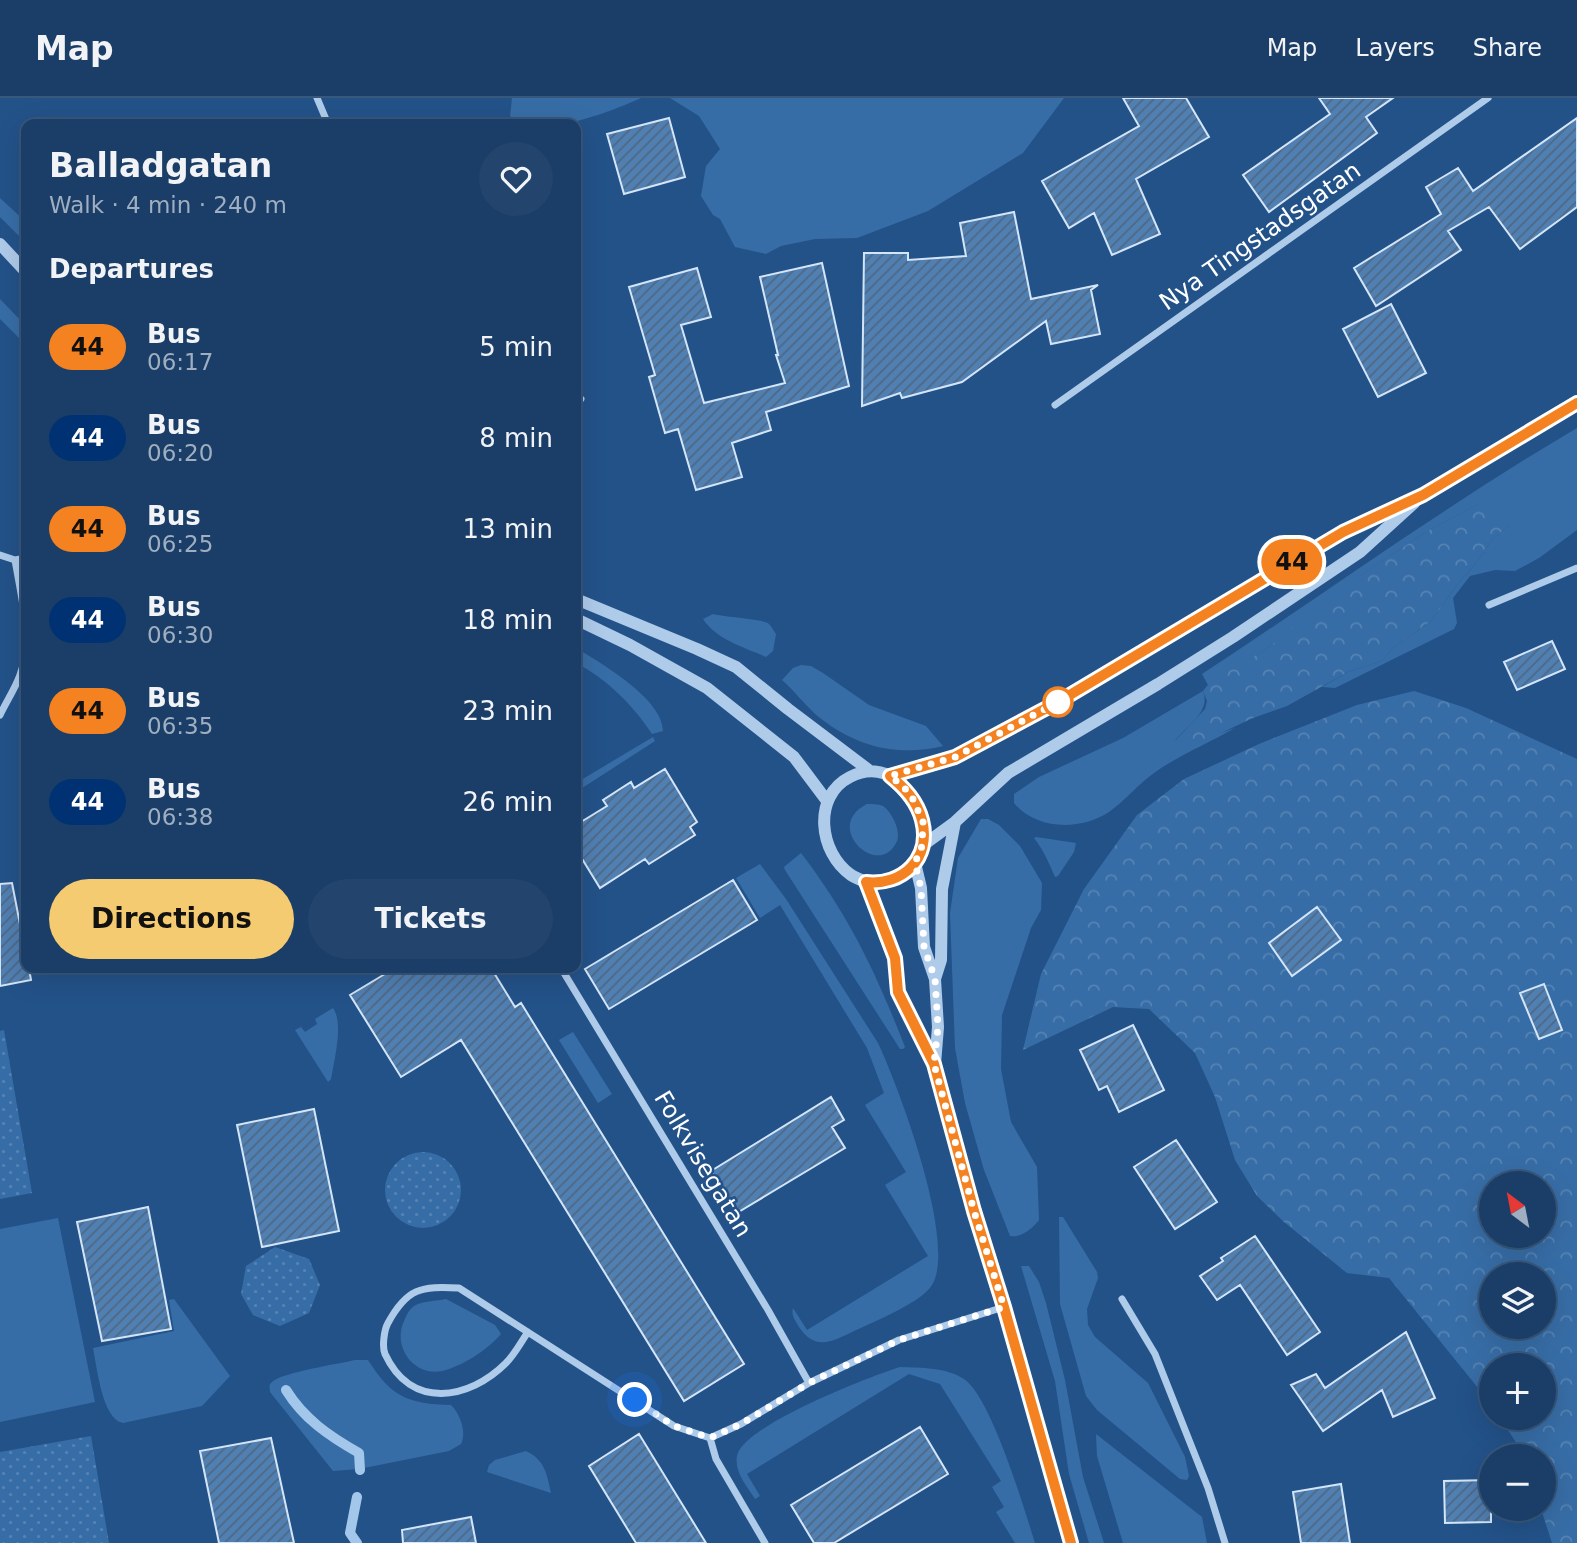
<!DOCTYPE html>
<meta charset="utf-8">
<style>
:root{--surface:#1a3e67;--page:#23456d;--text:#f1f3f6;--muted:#9faec0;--line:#38577b;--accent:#f5cb71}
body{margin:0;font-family:"DejaVu Sans",sans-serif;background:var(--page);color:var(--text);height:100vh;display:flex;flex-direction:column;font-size:26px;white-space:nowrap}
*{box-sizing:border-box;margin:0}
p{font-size:23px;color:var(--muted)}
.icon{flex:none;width:38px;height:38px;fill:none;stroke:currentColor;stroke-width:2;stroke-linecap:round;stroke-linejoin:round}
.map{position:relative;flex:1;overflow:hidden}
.details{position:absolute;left:21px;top:21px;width:560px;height:854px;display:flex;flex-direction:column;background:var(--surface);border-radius:14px;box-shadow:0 7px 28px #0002,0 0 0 2px var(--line)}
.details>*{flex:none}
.badge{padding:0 14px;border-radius:23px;font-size:24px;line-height:46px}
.needle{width:46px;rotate:328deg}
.tools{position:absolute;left:1479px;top:1073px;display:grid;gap:14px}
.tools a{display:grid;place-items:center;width:77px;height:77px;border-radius:50%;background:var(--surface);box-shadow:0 7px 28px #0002,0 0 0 2px var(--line);font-size:35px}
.you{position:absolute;width:35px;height:35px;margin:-18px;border:5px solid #fff;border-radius:50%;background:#1a73e8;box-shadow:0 0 0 10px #1a73e833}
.map>.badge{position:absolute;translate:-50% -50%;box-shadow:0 0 0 4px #fff}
h2{padding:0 28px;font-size:26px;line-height:63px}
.round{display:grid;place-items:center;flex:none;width:74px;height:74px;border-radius:37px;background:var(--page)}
.headline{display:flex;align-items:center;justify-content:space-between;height:119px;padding:0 28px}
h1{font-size:33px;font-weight:600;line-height:52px}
.action{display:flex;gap:14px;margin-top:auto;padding:14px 28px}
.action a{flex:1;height:80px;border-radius:42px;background:var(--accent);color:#111;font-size:28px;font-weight:600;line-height:80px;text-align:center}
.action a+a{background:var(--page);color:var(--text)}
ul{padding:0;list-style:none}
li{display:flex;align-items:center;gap:21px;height:91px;padding:0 28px}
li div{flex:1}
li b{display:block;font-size:26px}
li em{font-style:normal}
li .badge{min-width:77px;font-weight:700;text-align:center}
header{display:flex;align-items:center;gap:42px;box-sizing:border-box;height:98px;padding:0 35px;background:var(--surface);border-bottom:2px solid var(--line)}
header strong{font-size:33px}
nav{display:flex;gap:38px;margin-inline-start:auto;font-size:24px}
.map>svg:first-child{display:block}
</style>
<header>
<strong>Map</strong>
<nav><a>Map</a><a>Layers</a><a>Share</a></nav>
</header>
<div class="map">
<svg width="1577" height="1445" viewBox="0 0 1577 1445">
<defs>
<pattern id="forest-crowns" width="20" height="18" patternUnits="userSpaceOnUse" patternTransform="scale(1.75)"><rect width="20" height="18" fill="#376da6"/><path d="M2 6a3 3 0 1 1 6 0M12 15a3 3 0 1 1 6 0" fill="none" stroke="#5583b3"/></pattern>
<pattern id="park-dots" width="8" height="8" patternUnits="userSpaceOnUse" patternTransform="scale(1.75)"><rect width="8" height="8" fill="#376da6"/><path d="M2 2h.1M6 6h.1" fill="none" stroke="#5583b3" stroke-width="1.8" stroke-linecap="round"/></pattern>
<pattern id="building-hatch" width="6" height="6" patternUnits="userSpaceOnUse" patternTransform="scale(1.75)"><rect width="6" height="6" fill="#507fb2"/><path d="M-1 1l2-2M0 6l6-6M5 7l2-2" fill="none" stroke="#4e6884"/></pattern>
</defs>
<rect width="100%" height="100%" fill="#235289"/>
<path fill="#376da6" d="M 512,0 L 641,0 C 610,14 558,34 524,26 C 519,25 514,21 510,18 Z
M 670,0 L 1064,0 L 1023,55 L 928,113 L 857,140 L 815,141 L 781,148 L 766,156 L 735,149 L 720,121 L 713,117 L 701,98 L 706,68 L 720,51 L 699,18 Z
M 0,100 L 26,124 L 26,145 L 0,119 Z
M 0,201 L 26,228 L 26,247 L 0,221 Z
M 1577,330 L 1577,432 L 1539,460 L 1515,473 L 1495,472 L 1470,478 L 1453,500 L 1457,525 L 1454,531 L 1335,590 L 1322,589 L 1348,574 L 1382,563 L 1393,550 L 1431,523 L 1459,484 L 1474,468 L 1491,443 L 1509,427 L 1479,406 L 1429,432 L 1358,479 L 1265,552 L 1208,587 L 1202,576 C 1327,494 1448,406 1577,330 Z
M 713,516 C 723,519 765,521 769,526 C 772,529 773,532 776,536 L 773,553 L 766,559 C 744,549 717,542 703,521 Z
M 576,550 C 601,565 663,601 663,633 L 652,636 C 633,607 607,581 576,565 Z
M 801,567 L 811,568 L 823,575 L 869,607 L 926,628 L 943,648 C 898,659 857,649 820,620 C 806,609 796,594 782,582 L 793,570 Z
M 1203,593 C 1211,614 1188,626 1175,643 L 1215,637 L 1235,630 C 1209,645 1179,657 1154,675 C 1138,686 1125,703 1109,714 C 1080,733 1036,732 1014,705 L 1014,696 L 1039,679 L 1123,640 Z
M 653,639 L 655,643 L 576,694 L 576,685 Z
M 867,706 C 872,706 878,706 883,708 C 892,714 901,733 897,743 C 880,783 821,729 867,706 Z
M 981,721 L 988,721 L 999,727 L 1020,748 L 1042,785 L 1041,812 L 1031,830 L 1002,917 L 1001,971 L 1011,1024 L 1037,1069 L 1039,1122 C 1032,1131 1021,1140 1010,1138 L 984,1072 L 965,1005 L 955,950 L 950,815 L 958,760 Z
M 1036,739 L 1076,745 L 1074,754 L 1058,778 L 1055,779 C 1049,765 1044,753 1034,740 Z
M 801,755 C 850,819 876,875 905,949 L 903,951 L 900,951 L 785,772 L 784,769 Z
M 760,766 L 786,801 L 878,945 C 898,987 962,1156 929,1191 C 916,1206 874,1224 854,1233 C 832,1244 815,1253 799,1229 C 795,1222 791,1217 793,1210 L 807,1232 L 928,1158 L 885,1087 L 906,1074 L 865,1007 L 884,995 L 867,950 L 780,807 L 760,820 L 736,780 Z
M 333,910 C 344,925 334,963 331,981 L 328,984 L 295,932 L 301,929 L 305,934 L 317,926 L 315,921 Z
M 573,934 L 612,996 L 598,1005 L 559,942 Z
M 1059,1119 L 1063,1119 L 1097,1174 L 1098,1180 L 1087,1211 L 1088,1227 L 1095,1239 L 1148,1285 L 1185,1359 L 1189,1378 L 1187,1382 L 1180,1381 L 1097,1312 L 1086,1298 L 1060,1206 Z
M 58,1120 L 95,1304 L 0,1324 L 0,1131 Z
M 1021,1168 L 1029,1168 L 1039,1184 L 1046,1205 L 1065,1282 L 1083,1379 L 1104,1445 L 1089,1445 L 1069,1376 L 1055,1283 Z
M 174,1201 L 230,1278 L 202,1308 L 123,1325 C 102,1321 97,1269 93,1250 L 174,1233 L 169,1202 Z
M 446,1201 L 495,1227 L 501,1236 C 487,1252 463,1268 442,1273 C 413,1279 391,1247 405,1221 C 407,1216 409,1212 414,1208 C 423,1203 436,1203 446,1201 Z
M 355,1262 L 368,1262 C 391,1299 408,1306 451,1307 C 460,1316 467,1334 461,1346 L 449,1353 L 359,1371 L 333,1373 L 270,1294 C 270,1289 268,1288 272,1284 C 283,1274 339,1266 355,1262 Z
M 900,1269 C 922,1270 945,1269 964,1281 C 991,1299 1024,1410 1035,1445 L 1015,1445 L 996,1414 L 1004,1409 L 992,1389 L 1001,1383 L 940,1286 L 909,1276 L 747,1376 L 760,1398 L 755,1401 C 747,1388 734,1374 737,1358 C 742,1328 871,1278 900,1269 Z
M 1096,1336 L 1202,1419 L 1207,1445 L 1123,1445 L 1097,1358 Z
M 526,1353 C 545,1362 547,1376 551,1395 L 487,1374 L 489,1367 L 495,1362 Z"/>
<path fill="url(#forest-crowns)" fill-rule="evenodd" d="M 1491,405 L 1501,414 L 1509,427 L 1491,443 L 1474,468 L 1459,484 L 1431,523 L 1393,550 L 1382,563 L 1348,574 L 1287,608 L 1253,620 L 1191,649 L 1175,643 L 1205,611 L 1207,603 L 1203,593 L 1211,583 L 1265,552 L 1338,492 L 1429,432 L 1479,406 Z
M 1414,593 L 1466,610 L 1577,661 L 1577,1445 L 1552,1445 L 1541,1411 L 1544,1410 L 1544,1358 L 1525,1358 L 1500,1320 L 1544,1320 L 1544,1267 L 1491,1267 L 1491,1306 L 1389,1180 L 1347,1175 L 1284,1124 L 1257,1098 L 1235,1062 L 1215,999 L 1195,955 L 1149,911 L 1113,909 L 1023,952 L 1041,876 L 1084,791 L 1137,717 L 1184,681 L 1259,646 L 1357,607 ZM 1491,1085 L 1544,1085 L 1544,1138 L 1491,1138 ZM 1491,1176 L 1544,1176 L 1544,1228 L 1491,1228 Z"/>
<path fill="url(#park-dots)" d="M 4,932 L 32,1095 L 0,1101 L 0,933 Z
M385 1092a38 38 0 1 1 76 0a38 38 0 1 1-76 0Z
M 275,1149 L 309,1161 L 320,1187 L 309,1215 L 280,1228 L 253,1217 L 241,1196 L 246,1168 Z
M 91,1338 L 109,1445 L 0,1445 L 0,1354 Z"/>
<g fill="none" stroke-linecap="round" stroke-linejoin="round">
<path stroke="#a3c7eb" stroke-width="10" d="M 286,1292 C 304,1321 329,1338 359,1355 L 360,1372
M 357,1445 L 350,1435 L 357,1399"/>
</g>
<path fill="url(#building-hatch)" stroke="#d3e5f8" stroke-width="2" d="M 1123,0 L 1186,0 L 1209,39 L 1136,81 L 1160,136 L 1112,157 L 1094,115 L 1069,130 L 1042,83 L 1139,28 Z
M 1319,0 L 1393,0 L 1366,19 L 1377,35 L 1269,114 L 1243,77 L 1330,16 Z
M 669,20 L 685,79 L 624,96 L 607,36 Z
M 1577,20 L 1577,109 L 1520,151 L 1489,109 L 1448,133 L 1461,152 L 1376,208 L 1354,170 L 1441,116 L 1426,89 L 1458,70 L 1473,93 Z
M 1014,114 L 1031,201 L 1098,187 L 1091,192 L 1100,236 L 1051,246 L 1046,223 L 962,284 L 902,300 L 900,295 L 862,308 L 864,155 L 908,155 L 908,162 L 966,158 L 960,125 Z
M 822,165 L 849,288 L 766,314 L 771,332 L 732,345 L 742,379 L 696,392 L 678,331 L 665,335 L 649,279 L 655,277 L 629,189 L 697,170 L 711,219 L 681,227 L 704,305 L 785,285 L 776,257 L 778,257 L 760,179 Z
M 1391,206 L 1426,275 L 1378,299 L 1343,231 Z
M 1552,543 L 1565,571 L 1517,592 L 1504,564 Z
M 665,671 L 697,724 L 690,729 L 695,737 L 649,766 L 645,761 L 600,790 L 576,751 L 576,727 L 607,708 L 603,702 L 631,684 L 634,690 Z
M 733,782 L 757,822 L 609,911 L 585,871 Z
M 12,785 L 26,857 L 26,870 L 29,870 L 31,882 L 0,888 L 0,786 Z
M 1317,809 L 1341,842 L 1292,878 L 1269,845 Z
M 395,870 L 491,870 L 515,909 L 521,905 L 744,1266 L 684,1303 L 461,942 L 401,979 L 350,897 Z
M 1544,886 L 1562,932 L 1539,941 L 1520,895 Z
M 1133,927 L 1164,992 L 1119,1014 L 1107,988 L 1099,992 L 1080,952 Z
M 831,999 L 844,1022 L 832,1029 L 845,1050 L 737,1115 L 711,1073 Z
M 314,1011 L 339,1133 L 262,1149 L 237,1027 Z
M 1176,1042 L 1217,1104 L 1175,1131 L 1134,1069 Z
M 148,1109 L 171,1231 L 102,1243 L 77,1124 Z
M 1255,1138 L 1320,1234 L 1287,1257 L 1240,1187 L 1217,1202 L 1200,1178 L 1223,1163 L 1221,1160 Z
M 1406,1234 L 1435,1300 L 1393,1319 L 1382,1292 L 1323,1333 L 1291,1287 L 1316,1276 L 1325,1290 Z
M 920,1329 L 948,1376 L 834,1445 L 814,1445 L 791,1407 Z
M 639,1336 L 706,1445 L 636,1445 L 589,1368 Z
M 271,1340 L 294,1445 L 219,1445 L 200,1353 Z
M 1491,1382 L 1491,1424 L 1445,1425 L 1444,1383 Z
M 1341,1386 L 1350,1445 L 1301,1445 L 1293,1394 Z
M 471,1419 L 476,1445 L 403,1445 L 402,1432 Z"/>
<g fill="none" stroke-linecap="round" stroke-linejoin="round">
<path stroke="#afcbea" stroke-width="7" d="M 317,0 L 328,26
M 576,299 L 581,301
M 1055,307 L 1488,0
M 0,457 L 15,462
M 1489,507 L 1577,470
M 0,617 C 6,604 15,591 20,577 C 33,542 21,498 15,462 L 26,460
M 561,870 L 768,1212 L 809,1285
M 1122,1201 L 1155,1256 L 1208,1390 L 1225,1445
M 528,1234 C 521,1244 515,1256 506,1265 C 469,1302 411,1312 385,1256 C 382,1249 384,1232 388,1225 C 407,1190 421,1188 459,1190 L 674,1328 L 710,1340 L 741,1326 L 809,1285 L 899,1242 L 1004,1209
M 710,1340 L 716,1361 L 765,1445"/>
<path stroke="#afcbea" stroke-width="12" d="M 0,146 L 26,174
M 576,501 L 697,551 L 736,569 L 788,611 L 870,673
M 576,521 L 630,547 L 707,590 L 794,659 L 827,703
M 890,678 L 955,659 L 1058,604 L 1343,434 L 1423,397 L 1577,305
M 922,748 L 955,724 L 1008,675 L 1158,586 L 1233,539 L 1360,454 L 1414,405
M 915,765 L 921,790 L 924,849 L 935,881 L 938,929 L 935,966
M 866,784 C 963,793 920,643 850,679 C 812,698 819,755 851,777 C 856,780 861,782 866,784 L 895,860 L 898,894 L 935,966 L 974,1113 L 1004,1209 L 1071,1445
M 935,881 L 941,862 L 942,791 L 955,724"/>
</g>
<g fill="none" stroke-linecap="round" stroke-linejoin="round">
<g stroke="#fff" stroke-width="16">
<path id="line" d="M 1071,1445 L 1004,1209 L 974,1113 L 934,966 L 898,894 L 895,860 L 866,784 C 902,788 932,761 922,722 C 917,703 905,690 890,678 L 955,659 L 1058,604 L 1343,434 L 1423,397 L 1577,305"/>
</g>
<use href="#line" stroke="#f58220" stroke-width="10"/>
<path stroke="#fff" stroke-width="7" stroke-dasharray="0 12.6" d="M 635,1302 L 674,1328 L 710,1340 L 741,1326 L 809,1285 L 899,1242 L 1004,1209 L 974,1113 L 934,966 L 938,929 L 935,881 L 924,849 L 921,790 L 915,765 L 922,748 L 923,724 L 912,699 L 903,688 L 890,678 L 955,659 L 1058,604"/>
</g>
<circle fill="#fff" stroke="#f58220" stroke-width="3.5" cx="1058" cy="604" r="14"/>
<g text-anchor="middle" stroke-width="5" stroke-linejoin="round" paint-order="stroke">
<g font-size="24" fill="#fff" stroke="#235289">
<text transform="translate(1260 138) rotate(-35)" y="8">Nya Tingstadsgatan</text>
<text transform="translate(703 1066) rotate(59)" y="8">Folkvisegatan</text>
</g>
</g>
</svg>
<div class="tools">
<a><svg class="needle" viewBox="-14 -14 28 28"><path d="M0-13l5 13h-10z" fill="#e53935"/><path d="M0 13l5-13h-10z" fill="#9faec0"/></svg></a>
<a><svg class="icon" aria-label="layers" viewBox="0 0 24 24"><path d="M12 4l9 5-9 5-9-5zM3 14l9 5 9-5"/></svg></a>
<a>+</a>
<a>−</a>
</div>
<div class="you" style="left:635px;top:1302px"></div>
<b class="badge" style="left:1292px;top:464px;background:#f58220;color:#111">44</b>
<section class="details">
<div class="headline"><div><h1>Balladgatan</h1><p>Walk · 4 min · 240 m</p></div><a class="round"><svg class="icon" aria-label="heart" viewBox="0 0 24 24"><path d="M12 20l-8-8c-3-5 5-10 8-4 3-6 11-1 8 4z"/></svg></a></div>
<h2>Departures</h2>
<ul>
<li><span class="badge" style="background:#f58220;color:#111">44</span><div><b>Bus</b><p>06:17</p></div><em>5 min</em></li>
<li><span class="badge" style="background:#003273;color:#fff">44</span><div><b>Bus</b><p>06:20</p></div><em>8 min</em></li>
<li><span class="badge" style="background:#f58220;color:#111">44</span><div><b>Bus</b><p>06:25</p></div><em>13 min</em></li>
<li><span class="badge" style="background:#003273;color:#fff">44</span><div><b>Bus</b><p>06:30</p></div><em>18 min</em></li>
<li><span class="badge" style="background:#f58220;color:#111">44</span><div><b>Bus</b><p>06:35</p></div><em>23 min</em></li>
<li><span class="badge" style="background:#003273;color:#fff">44</span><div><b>Bus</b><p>06:38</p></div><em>26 min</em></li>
</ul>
<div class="action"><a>Directions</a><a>Tickets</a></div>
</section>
</div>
